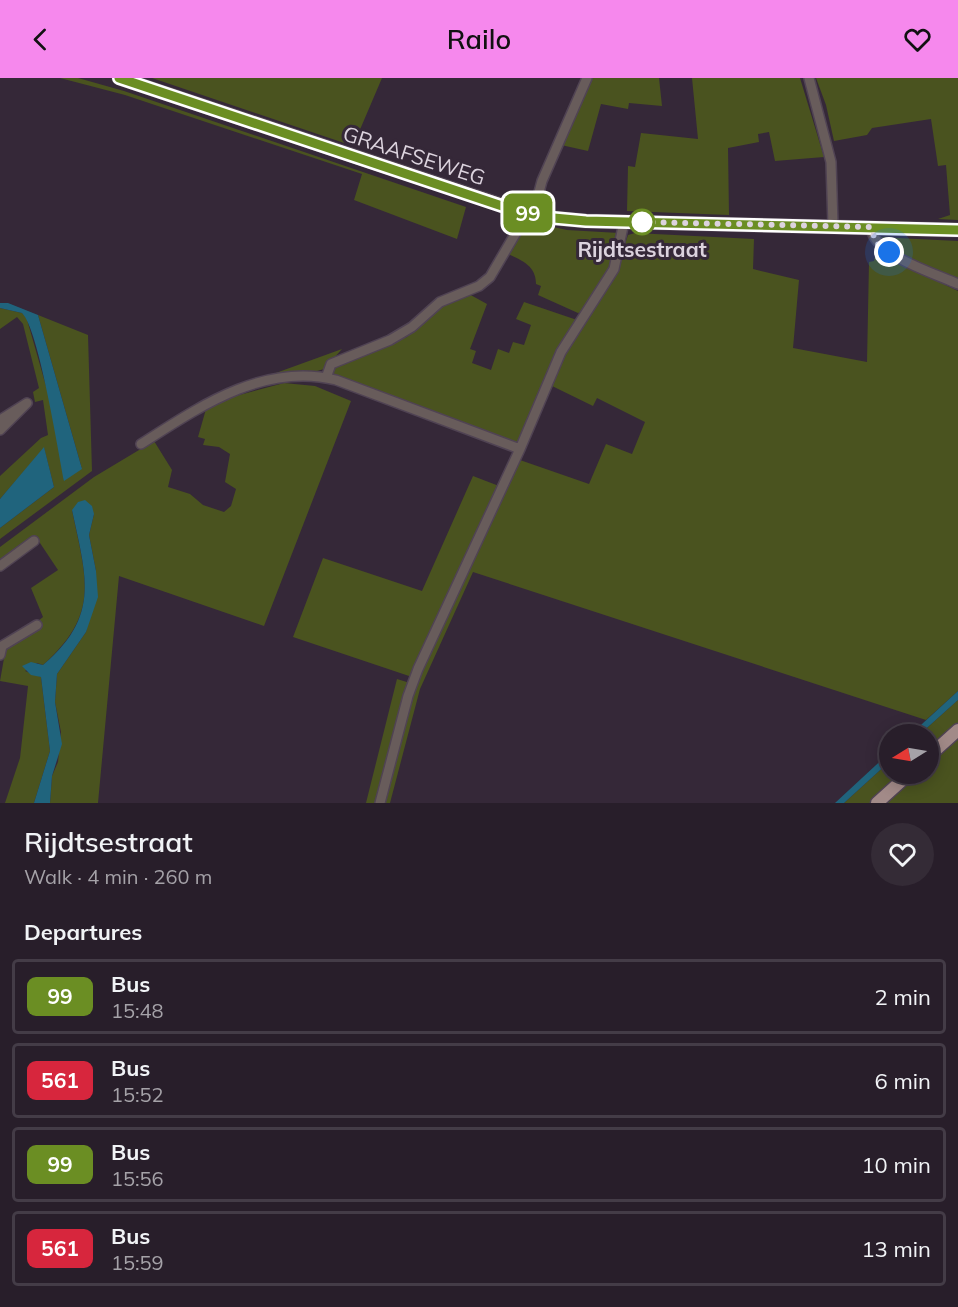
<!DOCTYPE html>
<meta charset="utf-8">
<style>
:root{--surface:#281e2a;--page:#342b36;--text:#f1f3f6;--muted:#a5a2a8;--line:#443c47;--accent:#f688ed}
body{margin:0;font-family:Mulish,sans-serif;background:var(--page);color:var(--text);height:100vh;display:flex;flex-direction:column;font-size:22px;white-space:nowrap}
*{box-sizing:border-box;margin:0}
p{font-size:20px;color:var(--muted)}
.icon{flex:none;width:33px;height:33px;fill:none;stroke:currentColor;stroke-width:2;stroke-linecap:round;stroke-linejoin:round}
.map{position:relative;height:725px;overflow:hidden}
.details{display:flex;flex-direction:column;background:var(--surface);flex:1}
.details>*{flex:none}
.badge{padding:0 12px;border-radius:9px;font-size:21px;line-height:39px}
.needle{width:39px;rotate:259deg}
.fabs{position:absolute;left:879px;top:646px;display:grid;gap:12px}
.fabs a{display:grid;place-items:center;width:60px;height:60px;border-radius:50%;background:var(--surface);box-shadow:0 3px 15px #0003,0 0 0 2px var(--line);font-size:30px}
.you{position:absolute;width:30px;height:30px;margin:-15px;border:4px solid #fff;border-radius:50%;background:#1a73e8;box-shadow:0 0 0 9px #1a73e833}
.map>.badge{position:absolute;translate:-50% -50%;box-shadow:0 0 0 3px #fff}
h2{padding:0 24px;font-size:22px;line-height:54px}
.round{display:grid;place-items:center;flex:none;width:63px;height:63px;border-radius:32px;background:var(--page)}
.head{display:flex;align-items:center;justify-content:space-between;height:102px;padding:0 24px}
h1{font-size:28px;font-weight:600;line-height:45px}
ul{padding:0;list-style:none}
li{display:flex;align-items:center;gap:18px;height:75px;margin:0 12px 9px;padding:0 12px;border:3px solid var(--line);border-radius:6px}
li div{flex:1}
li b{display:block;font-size:22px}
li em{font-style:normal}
li .badge{min-width:66px;font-weight:700;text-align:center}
header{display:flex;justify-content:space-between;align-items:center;height:78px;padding:0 24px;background:var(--accent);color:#111;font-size:27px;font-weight:600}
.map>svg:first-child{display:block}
</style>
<header><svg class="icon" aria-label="back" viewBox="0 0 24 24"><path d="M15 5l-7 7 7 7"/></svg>Railo<svg class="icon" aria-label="heart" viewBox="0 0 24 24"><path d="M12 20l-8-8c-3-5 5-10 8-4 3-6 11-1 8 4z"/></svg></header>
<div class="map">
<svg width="958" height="725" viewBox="0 0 958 725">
<rect width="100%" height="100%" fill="#352838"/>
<path fill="#4a531f" d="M 60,0 L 78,0 L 124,13 L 466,129 L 457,161 L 354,122 L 362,96 L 125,17 Z
M 152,0 L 382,0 L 353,68 Z
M 591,0 L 659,0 L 662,28 L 629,25 L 628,31 L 601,26 L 588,73 L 561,67 Z
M 692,0 L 800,0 L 824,79 L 775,83 L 769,54 L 758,56 L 759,64 L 728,70 L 729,137 L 627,133 L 628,88 L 635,89 L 641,55 L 698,61 Z
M 816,0 L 958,0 L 958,142 L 938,141 L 950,137 L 946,87 L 938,88 L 931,41 L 872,50 L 867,57 L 834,63 L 826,27 Z
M 526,143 L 567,152 L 619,155 L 611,194 L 582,234 L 578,235 L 538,217 L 541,208 L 536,206 C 536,188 523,183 508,176 Z
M 635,155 L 754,161 L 753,191 L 799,202 L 793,270 L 867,284 L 869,184 L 874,183 L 876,174 L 958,213 L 958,613 L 926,642 L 473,494 L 420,611 L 390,725 L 384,725 L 416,603 L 517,381 L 589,406 L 606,366 L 632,376 L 645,344 L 597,320 L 593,328 L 550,307 L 579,248 L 613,203 L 628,157 Z
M 877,159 L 958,163 L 958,203 L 888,172 Z
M 467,215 L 487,226 L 470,271 L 476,273 L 472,285 L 491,292 L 498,271 L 509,275 L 513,264 L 524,267 L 531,247 L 516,241 L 524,224 L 577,242 L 518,367 L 332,298 L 333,289 L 407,259 L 439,228 Z
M 0,230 L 22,235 L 26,238 L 46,308 L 82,391 L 38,237 L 88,257 L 92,393 L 0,461 L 0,450 L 54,409 L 44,370 L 0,421 L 0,398 L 41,360 L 48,357 L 43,322 L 35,324 L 33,314 L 39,310 L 23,246 L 17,239 L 0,251 Z
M 342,271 L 324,291 L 317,293 L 273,296 Z
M 284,305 L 315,308 L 351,323 L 264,548 L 119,498 L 98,725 L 50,725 L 52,698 L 58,684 L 61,654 L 55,624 L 57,596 L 86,554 L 96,493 L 89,457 L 94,436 L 72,432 C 86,501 101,535 43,587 L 37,585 L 25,593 L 41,599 L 50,673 L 34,725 L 5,725 L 20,680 L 28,608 L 0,603 L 6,569 L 41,549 L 38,543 L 43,539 L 31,510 L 58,492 L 36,459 L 0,483 L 0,469 L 94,399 L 154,363 L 172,392 L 168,409 L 190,416 L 203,427 L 224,434 L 231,428 L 236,411 L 225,404 L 230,376 L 219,369 L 203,367 L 205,361 L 198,359 L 206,331 L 232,319 Z
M 473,398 L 499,408 L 412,599 L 293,559 L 323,480 L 422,513 Z
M 397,601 L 410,605 L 377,725 L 366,725 Z
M 958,622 L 958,647 L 929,674 L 928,657 L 919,657 Z
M 958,660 L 958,725 L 886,725 L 918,696 L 928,696 L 929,686 Z
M 889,684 L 890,696 L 904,696 L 872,725 L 844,725 Z"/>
<path fill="#20647d" d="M 0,225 L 8,225 L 38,237 L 82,391 L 64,403 C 58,373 39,252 22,235 L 0,230 Z
M 44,369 L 54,409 L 0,450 L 0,421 Z
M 85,422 L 92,428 L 94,436 L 89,457 L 96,493 L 98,519 L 86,554 L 57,596 L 55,624 L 62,666 L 52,698 L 50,725 L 34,725 L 50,673 L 41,599 L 31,597 L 22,588 L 31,584 L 43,587 C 101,538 86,498 72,432 L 78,424 Z
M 958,613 L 958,622 L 919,657 L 910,657 Z
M 889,675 L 889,684 L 844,725 L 835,725 Z"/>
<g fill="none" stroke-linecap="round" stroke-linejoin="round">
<g stroke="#504353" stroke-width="12">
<path id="minor" d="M 809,0 L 831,84 L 833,147
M 871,149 C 873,177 934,195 958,206
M 326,300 L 331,286 L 390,262 L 412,249 L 440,224 L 479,208 L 490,199 L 524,141 L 535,129 L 542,103 L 587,0
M 0,342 L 27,325 L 0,352
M 141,366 C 199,329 264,284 336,302 L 520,371
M 0,488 L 34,463
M 0,577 L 2,568 L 37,547
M 380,725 L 408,618 L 418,591 L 520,371 L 561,274 L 614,191 L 624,144"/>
</g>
<g stroke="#504353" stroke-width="15">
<path id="major" d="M 119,0 L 502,127 L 543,139 L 586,143 L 958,152
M 928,679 L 958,652
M 877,725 L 909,696"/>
</g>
<use href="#minor" stroke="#685c5b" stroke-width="9"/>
<use href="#major" stroke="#a28a88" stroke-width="12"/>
</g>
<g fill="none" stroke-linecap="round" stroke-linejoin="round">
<g stroke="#fff" stroke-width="14">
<path id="line" d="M 119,0 L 502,128 L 543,139 L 586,143 L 958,152"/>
</g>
<use href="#line" stroke="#6b8e23" stroke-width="9"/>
<path stroke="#dcd3de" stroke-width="6" stroke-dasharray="0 10.8" d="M 642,144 L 871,149 L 876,165 L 889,174"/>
</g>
<circle fill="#fff" stroke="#6b8e23" stroke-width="3" cx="642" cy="144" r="12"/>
<g text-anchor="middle" stroke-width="6" stroke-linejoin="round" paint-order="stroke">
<g font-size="21" fill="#dcd3de" stroke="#352838">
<text transform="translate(414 78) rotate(18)" y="7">GRAAFSEWEG</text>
</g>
<g font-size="21" font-weight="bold" fill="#dcd3de" stroke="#352838">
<text x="642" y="179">Rijdtsestraat</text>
</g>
</g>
</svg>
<div class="fabs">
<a><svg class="needle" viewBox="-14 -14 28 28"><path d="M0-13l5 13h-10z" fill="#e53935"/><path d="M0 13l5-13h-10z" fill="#a5a2a8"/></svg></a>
</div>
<div class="you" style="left:889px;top:174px"></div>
<b class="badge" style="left:528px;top:135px;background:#6b8e23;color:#fff">99</b>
</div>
<section class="details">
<div class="head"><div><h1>Rijdtsestraat</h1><p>Walk · 4 min · 260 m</p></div><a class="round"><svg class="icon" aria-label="heart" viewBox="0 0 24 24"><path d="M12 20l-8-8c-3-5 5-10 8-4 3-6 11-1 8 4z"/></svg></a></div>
<h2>Departures</h2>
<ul>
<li><span class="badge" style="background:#6b8e23;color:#fff">99</span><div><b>Bus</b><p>15:48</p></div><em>2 min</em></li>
<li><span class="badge" style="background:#d7263d;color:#fff">561</span><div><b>Bus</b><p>15:52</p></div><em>6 min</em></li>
<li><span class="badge" style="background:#6b8e23;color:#fff">99</span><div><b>Bus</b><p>15:56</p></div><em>10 min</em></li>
<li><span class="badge" style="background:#d7263d;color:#fff">561</span><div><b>Bus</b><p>15:59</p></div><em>13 min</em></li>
</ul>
</section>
